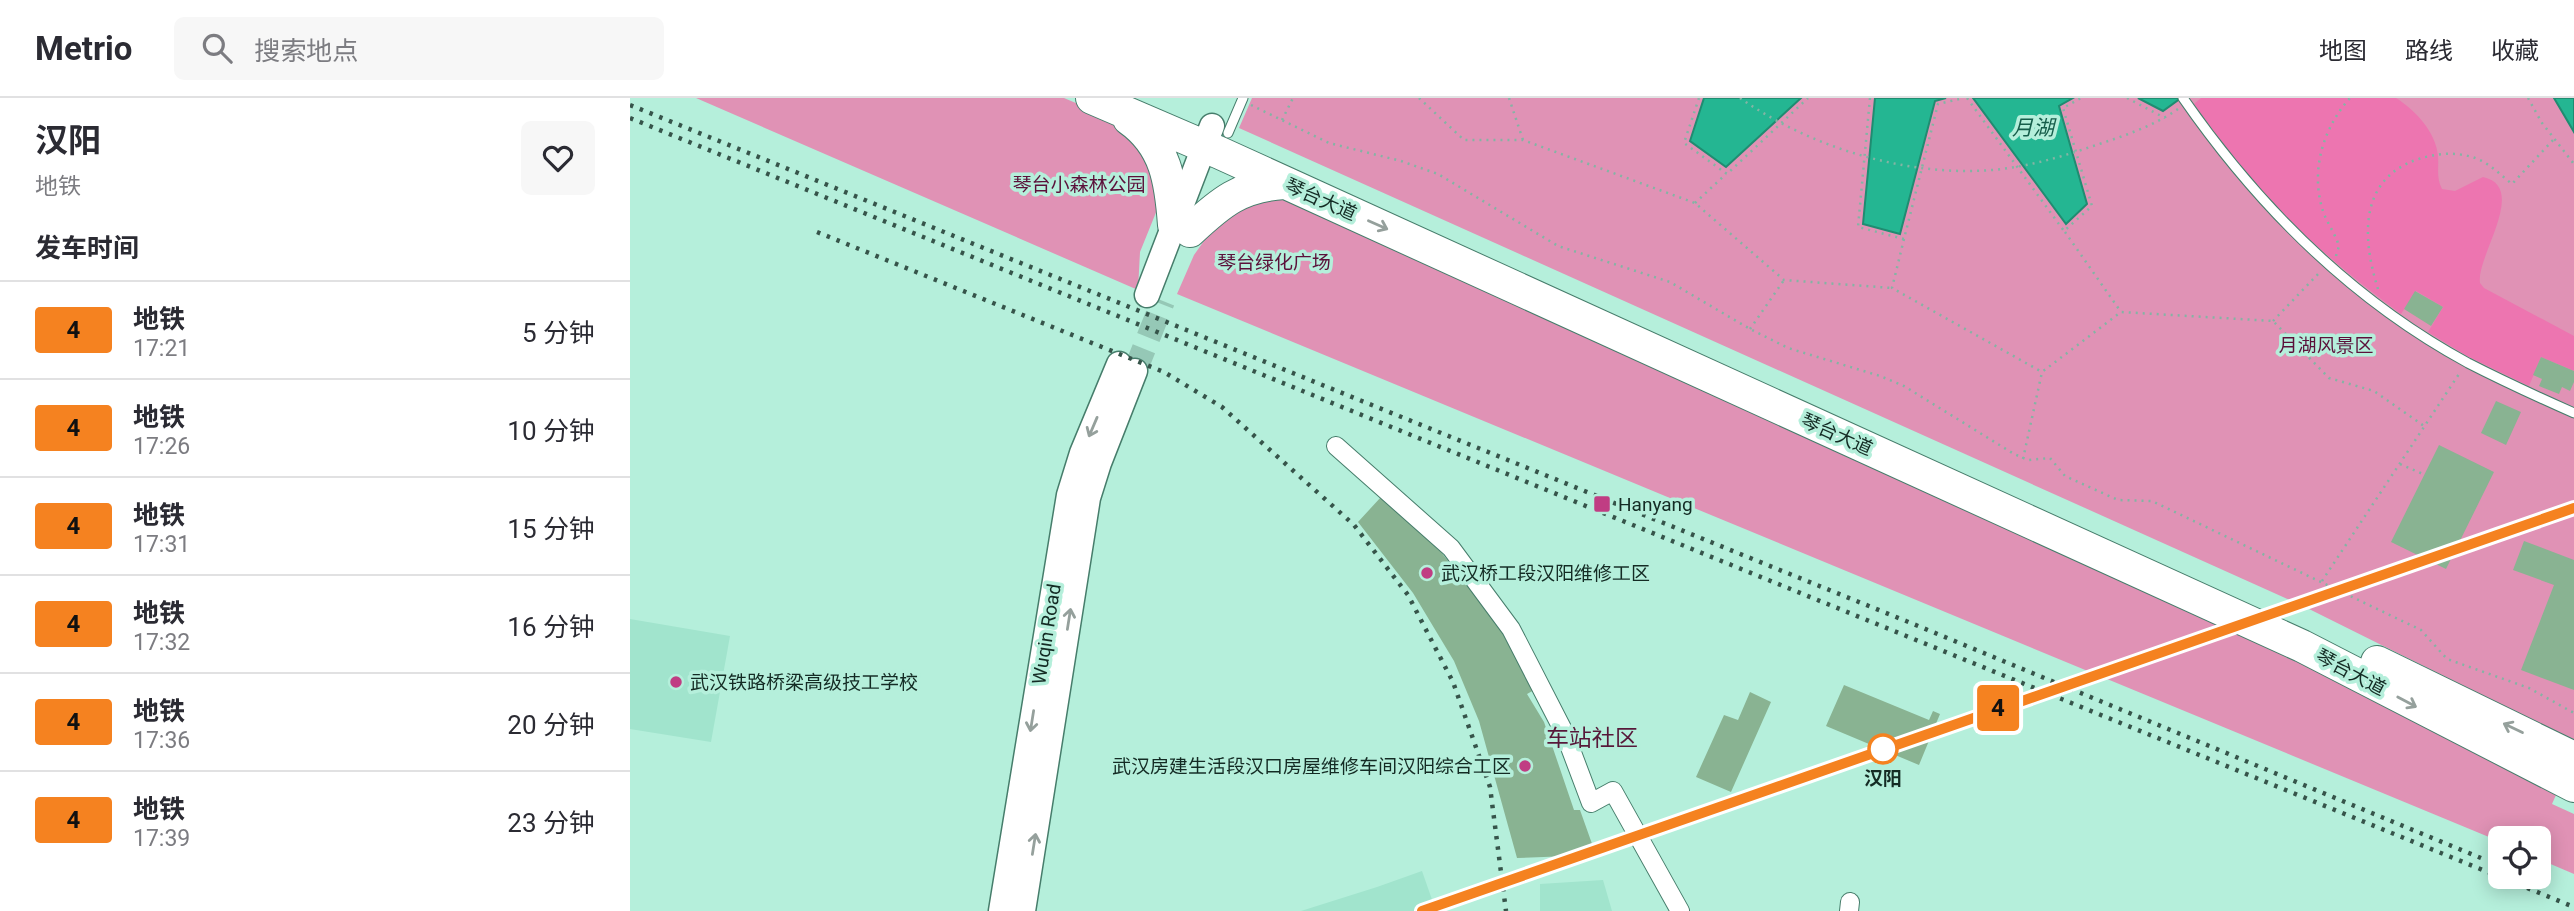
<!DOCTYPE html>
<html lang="zh">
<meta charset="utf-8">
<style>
:root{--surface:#fff;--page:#f7f7f7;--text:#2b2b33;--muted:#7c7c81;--line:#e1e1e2}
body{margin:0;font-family:Roboto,"Noto Sans SC",sans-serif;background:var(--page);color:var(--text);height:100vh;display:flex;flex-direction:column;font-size:26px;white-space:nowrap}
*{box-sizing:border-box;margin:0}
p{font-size:23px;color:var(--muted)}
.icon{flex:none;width:38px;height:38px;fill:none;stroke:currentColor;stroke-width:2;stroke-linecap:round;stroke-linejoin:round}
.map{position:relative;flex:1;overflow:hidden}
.side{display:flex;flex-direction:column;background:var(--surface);width:630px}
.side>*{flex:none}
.badge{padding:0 14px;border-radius:5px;font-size:24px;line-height:46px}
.buttons{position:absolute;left:1858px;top:728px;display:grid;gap:14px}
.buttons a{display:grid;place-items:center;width:63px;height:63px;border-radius:10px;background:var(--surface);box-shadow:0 4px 18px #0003;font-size:35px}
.map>.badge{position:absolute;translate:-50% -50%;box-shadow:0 0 0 4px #fff}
h2{padding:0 35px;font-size:26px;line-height:63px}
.round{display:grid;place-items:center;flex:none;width:74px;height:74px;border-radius:10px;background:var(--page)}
.head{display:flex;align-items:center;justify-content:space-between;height:119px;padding:0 35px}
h1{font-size:33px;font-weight:700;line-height:52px}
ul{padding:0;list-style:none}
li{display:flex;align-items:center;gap:21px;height:98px;padding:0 35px;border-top:2px solid var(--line)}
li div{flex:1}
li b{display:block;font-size:26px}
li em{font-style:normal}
li .badge{min-width:77px;font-weight:700;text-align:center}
header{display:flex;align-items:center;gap:42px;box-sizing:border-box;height:98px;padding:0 35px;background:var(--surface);border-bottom:2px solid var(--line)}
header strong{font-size:33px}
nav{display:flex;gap:38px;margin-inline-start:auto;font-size:24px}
.search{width:490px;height:63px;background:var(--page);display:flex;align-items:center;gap:18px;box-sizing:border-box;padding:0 24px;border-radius:10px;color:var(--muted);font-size:26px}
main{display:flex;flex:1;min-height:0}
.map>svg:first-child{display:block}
</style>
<header>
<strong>Metrio</strong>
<div class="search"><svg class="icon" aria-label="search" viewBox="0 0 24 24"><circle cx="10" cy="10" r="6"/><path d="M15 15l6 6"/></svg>搜索地点</div>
<nav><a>地图</a><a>路线</a><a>收藏</a></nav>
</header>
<main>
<section class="side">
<div class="head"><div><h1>汉阳</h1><p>地铁</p></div><a class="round"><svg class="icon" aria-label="heart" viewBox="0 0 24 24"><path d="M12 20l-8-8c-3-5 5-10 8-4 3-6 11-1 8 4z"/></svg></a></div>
<h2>发车时间</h2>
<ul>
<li><span class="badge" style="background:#f58220;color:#111">4</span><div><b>地铁</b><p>17:21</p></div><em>5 分钟</em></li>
<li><span class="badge" style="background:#f58220;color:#111">4</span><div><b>地铁</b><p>17:26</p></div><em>10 分钟</em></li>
<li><span class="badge" style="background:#f58220;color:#111">4</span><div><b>地铁</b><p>17:31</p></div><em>15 分钟</em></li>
<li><span class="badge" style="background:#f58220;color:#111">4</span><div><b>地铁</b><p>17:32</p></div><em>16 分钟</em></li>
<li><span class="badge" style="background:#f58220;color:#111">4</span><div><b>地铁</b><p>17:36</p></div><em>20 分钟</em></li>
<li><span class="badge" style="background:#f58220;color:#111">4</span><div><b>地铁</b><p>17:39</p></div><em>23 分钟</em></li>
</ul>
</section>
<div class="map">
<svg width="1944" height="813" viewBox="0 0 1944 813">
<rect width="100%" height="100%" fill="#b5efdb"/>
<path fill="#a1e4cd" d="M 0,521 L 100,538 L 81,644 L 0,631 Z
M 792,773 L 806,813 L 671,813 L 747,789 Z
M 973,782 L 982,813 L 910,813 L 910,786 Z"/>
<path fill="#e092b5" d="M 66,0 L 434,0 L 493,25 L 509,37 L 529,107 L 510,154 L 508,192 Z
M 622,0 L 1944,0 L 1944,646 L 1880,611 L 1671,507 L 609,30 Z
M 641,95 L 1357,417 L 1930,688 L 1922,706 L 1944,716 L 1944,776 L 1909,761 L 1909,740 L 1871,740 L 1871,744 L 547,196 L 564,157 L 591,119 Z"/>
<path fill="#ed75b0" d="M 1571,0 L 1766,0 C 1785,12 1806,34 1808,58 C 1809,69 1806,80 1812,91 L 1825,93 L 1853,79 C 1899,89 1846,158 1850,185 L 1854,190 L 1944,238 L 1944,273 L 1911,259 L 1899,288 L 1837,258 L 1798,234 L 1813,209 L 1786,193 L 1771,216 C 1719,177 1669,136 1626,87 C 1604,62 1584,34 1564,6 Z"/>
<path fill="#24b692" stroke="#1f8c71" stroke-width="2" d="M 1074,0 L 1171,0 L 1096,69 L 1060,43 Z
M 1245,0 L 1316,0 L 1305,3 L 1270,136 L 1233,126 Z
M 1343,0 L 1443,0 L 1429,8 L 1457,106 L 1436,126 Z
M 1508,0 L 1551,0 L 1533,13 Z
M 1924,0 L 1944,0 L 1944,34 Z"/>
<path fill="#89b392" d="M 1785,193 L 1813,209 L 1801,228 L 1774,211 Z
M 1911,259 L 1944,273 L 1944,284 L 1940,293 L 1932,289 L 1929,296 L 1909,288 L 1912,281 L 1903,277 Z
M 1866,303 L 1891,314 L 1876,347 L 1851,335 Z
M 1809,347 L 1864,374 L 1816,471 L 1761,444 Z
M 751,399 L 811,454 L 878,539 L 906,591 L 897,596 L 914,624 L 944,712 L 950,712 L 966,757 L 887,760 L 849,623 L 824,563 L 783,495 L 728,424 Z
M 1894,443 L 1944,462 L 1944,592 L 1891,572 L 1924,487 L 1883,472 Z
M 1214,587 L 1299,622 L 1303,613 L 1310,616 L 1289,667 L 1196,628 Z
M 1120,594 L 1141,604 L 1101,694 L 1066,679 L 1094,617 L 1108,622 Z"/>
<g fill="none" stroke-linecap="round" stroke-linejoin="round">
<path stroke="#95c8b6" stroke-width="24" stroke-dasharray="24 12" stroke-linecap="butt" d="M 505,273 L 533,203"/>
<g stroke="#467d6b" stroke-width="11">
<path id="lane" d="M 1553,0 C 1628,108 1722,202 1838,265 C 1873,283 1908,299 1944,315
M 598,35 L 613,0"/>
</g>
<g stroke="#467d6b" stroke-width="20">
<path id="street" d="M 706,348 L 821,450 L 881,531 L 935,636 L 961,705 L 983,693 L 1050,813
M 1219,813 L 1220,804"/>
</g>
<g stroke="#467d6b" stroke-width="27">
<path id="secondary" d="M 517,197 L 582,28
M 371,813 L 439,397 L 452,355 L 489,266
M 393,813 L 458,400 L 469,365 L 505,273"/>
</g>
<g stroke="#467d6b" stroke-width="34">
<path id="highway" d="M 462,0 L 590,55 L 1672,548 L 1944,688
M 499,21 C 536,47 541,84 544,127
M 560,133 C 591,104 610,88 654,85
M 1747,564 L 1944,660"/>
</g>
<path stroke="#84b4a4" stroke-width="2.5" stroke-dasharray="2 5" stroke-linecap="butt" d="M 789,0 L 834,42 L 893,42 L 1065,105 L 1154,182 L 1262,190
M 879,0 L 893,42
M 1069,0 L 1054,45 L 1097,76 L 1178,0
M 1110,0 C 1180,49 1276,79 1362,72 C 1396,69 1428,60 1460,49 C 1491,39 1522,29 1548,11
M 1240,0 L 1228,129 L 1274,141 L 1308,6 L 1334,0
M 1337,0 L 1434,133 L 1462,108 L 1433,10 L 1451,0
M 1497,0 L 1535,20
M 1898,0 L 1912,25 L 1944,66
M 621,7 L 699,45 L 771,63 L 808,76 L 928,148 L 1040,184 L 1120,231 L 1158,250 L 1250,278 L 1274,288 L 1384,356 L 1398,362 L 1420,360 L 1435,378 L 1488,402 L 1522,403 L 1791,532 L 1817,561 L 1899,590 L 1944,615
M 652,22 L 663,0
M 1065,105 L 1096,76
M 1435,134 L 1491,214
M 1274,141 L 1262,190 L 1412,274
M 1706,158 L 1709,148 C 1705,135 1697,125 1693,113 C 1680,73 1693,30 1720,0
M 1748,191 C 1730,134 1730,73 1800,58 C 1817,54 1836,55 1852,63 C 1863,69 1872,78 1882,86 L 1924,41
M 1643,223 L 1689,175
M 1120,231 L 1154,182
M 1393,361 L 1412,274 L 1491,214 L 1643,223 L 1699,280 L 1744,293 L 1794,328
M 1770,366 L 1795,377
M 1692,483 L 1831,273"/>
<use href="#lane" stroke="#fff" stroke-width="9"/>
<use href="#street" stroke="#fff" stroke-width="18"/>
<use href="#secondary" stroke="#fff" stroke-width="24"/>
<use href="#highway" stroke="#fff" stroke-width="32"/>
<path stroke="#36544a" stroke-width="4.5" stroke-dasharray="3.5 7" stroke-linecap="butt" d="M 0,7 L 1276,523 L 1851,760
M 0,20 L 1944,809
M 187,134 L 534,274 L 592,309 L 724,427 L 778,497 L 823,584 L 860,689 L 876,813"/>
</g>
<defs><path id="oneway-shaft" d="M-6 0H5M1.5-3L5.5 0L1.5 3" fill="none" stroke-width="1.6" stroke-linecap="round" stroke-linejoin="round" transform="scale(1.75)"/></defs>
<g stroke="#95a09c">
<use href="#oneway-shaft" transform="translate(748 127) rotate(24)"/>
<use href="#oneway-shaft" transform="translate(463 329) rotate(113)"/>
<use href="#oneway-shaft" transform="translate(439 521) rotate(-81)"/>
<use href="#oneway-shaft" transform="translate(1777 604) rotate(28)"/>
<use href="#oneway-shaft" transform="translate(402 623) rotate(99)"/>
<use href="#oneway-shaft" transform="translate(1883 630) rotate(-154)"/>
<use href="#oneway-shaft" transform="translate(404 746) rotate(-81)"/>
</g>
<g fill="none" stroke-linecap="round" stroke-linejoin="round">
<g stroke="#fff" stroke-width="16">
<path id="line" d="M 792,813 L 1944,410"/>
</g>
<use href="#line" stroke="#f58220" stroke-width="10"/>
</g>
<g fill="#c03d83" stroke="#b5efdb" stroke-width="2.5">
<rect x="963" y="397" width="18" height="18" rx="3.5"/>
<circle cx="797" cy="475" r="7"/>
<circle cx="46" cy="584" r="7"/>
<circle cx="895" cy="668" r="7"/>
</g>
<circle fill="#fff" stroke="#f58220" stroke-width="3.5" cx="1253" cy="651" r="14"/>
<g text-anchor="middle" stroke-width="7" stroke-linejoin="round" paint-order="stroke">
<g font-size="19" fill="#5b113a" stroke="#b5efdb">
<text x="449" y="93">琴台小森林公园</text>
<text x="644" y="171">琴台绿化广场</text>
<text x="1696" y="254">月湖风景区</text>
</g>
<g font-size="19" fill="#142b24" stroke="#b5efdb">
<text transform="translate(691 101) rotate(24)" y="7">琴台大道</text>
<text transform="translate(1207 336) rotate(24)" y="7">琴台大道</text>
<text transform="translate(416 536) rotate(-81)" y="7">Wuqin Road</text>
<text transform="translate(1721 574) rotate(28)" y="7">琴台大道</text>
</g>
<g font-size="19" fill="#142b24" stroke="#b5efdb" text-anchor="start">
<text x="988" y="413">Hanyang</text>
<text x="811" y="482">武汉桥工段汉阳维修工区</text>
<text x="60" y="591">武汉铁路桥梁高级技工学校</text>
<text x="881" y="675" text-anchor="end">武汉房建生活段汉口房屋维修车间汉阳综合工区</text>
</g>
<g font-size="19" font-weight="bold" fill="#142b24" stroke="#b5efdb">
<text x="1253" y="687">汉阳</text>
</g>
<g font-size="21" font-style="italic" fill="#165e4b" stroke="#b5efdb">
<text x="1403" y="37">月湖</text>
</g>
<g font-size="23" fill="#571839" stroke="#b5efdb">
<text x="962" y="648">车站社区</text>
</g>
</g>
</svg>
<div class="buttons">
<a><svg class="icon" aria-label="locate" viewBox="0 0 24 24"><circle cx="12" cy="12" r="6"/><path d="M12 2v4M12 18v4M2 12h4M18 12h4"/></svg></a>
</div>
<b class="badge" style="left:1368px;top:610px;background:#f58220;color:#111">4</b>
</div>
</main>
